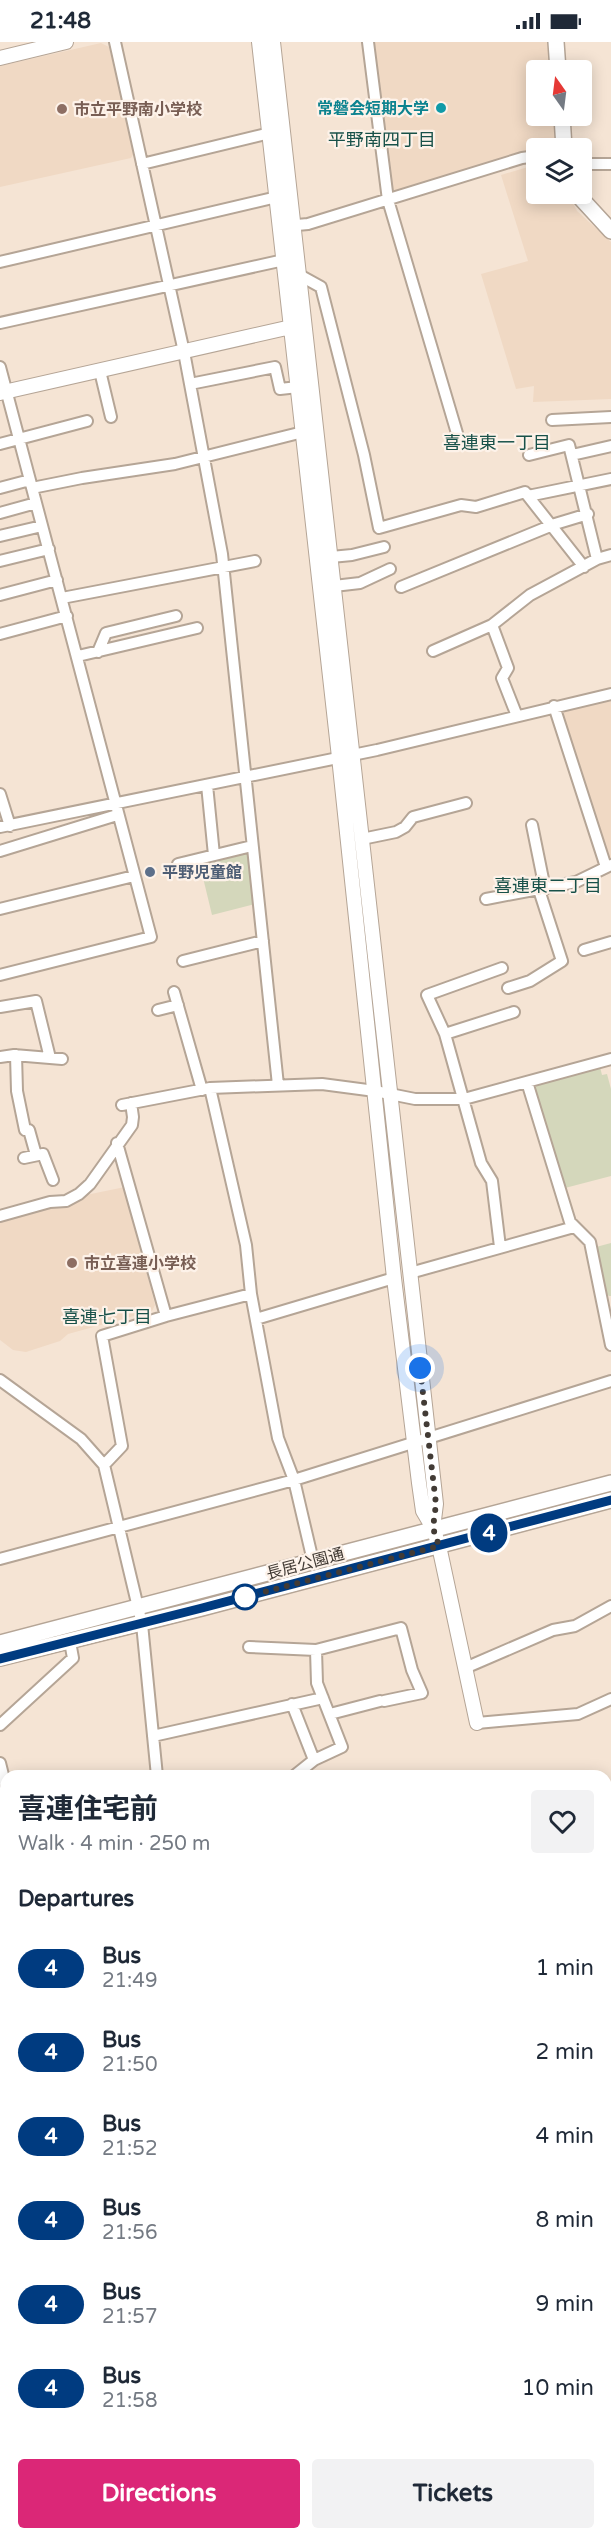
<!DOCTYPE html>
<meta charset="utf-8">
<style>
:root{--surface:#fff;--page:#f2f2f3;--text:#1f2937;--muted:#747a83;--accent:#db2777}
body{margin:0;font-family:"Varela Round","Noto Sans JP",sans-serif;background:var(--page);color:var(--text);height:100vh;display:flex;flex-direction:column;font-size:22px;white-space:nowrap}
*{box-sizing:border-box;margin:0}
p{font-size:20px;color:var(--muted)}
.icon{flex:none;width:33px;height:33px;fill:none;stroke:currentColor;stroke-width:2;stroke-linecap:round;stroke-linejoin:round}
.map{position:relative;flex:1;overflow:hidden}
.panel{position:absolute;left:0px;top:1728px;width:612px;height:770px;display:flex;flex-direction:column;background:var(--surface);border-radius:18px 18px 0 0;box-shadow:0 3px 15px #0003}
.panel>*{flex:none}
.badge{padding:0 12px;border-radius:20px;font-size:21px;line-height:39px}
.needle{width:39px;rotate:346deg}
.fabs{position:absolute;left:526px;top:18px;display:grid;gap:12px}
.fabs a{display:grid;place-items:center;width:66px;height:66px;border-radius:6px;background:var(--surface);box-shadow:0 3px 15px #0003;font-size:30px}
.you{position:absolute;width:30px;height:30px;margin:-15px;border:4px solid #fff;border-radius:50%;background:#1a73e8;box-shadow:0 0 0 9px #1a73e833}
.map>.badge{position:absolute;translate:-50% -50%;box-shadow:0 0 0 3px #fff}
h2{padding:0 18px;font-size:22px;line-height:54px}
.round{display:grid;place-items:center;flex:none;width:63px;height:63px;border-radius:6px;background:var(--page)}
.summary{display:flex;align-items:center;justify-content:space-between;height:102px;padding:0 18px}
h1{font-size:28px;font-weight:700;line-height:45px}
.primary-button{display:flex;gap:12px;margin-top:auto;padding:12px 18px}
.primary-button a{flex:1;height:69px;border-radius:6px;background:var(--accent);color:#fff;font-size:24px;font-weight:700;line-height:69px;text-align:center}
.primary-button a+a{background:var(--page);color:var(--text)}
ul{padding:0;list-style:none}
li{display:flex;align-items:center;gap:18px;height:84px;padding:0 18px}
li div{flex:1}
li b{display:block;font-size:22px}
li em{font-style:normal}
li .badge{min-width:66px;font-weight:700;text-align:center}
.status{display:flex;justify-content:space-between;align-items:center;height:42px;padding:0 30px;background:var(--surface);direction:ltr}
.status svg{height:16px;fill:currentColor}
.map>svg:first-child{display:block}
</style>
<div class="status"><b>21:48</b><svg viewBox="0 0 49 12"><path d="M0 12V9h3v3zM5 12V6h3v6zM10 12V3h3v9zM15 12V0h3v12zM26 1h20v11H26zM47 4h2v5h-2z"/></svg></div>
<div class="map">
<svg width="611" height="2497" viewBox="0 0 611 2497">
<rect width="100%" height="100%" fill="#f5e4d4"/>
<path fill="#f0d9c4" d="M 373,0 L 550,0 L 553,28 L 537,28 L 537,74 L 556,74 L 557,106 L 537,106 L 537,109 L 391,150 Z
M 101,1 L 109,5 L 134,111 L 131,116 L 0,145 L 0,24 Z
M 528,125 L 537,126 L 537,152 L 568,152 L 577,169 L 611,200 L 611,357 L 533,360 L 534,344 L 516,347 L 481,232 L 528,219 L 501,133 Z
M 611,659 L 611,816 L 607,818 L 562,674 L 565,668 Z
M 125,1145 L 155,1263 L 152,1269 L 68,1292 L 60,1299 L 26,1310 L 13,1308 L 0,1298 L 0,1179 L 46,1164 L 62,1165 L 86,1153 Z"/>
<path fill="#d4d7bb" d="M 249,808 L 255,862 L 212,873 L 199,819 Z
M 600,1025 L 602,1033 L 607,1032 L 611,1047 L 611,1134 L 565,1146 L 535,1046 L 538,1041 Z
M 611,1201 L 611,1254 L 609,1254 L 606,1252 L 596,1205 Z
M 606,2030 L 611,2034 L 611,2141 L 606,2137 Z"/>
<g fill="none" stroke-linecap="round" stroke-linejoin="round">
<g stroke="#b5a596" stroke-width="14">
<path id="minor" d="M 115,0 L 184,310 L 222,512 L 278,1043
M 368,0 L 388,158 L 459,398
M 142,122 L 270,91
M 582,122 L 611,122
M 286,184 L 308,182 L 522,116 L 537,114
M 0,220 L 277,155
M 301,234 L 321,245 L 364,413 L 379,486 L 461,463 L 476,465 L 525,450 L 528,454 L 611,437
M 0,281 L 284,218
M 0,325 L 151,895 L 0,933
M 100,329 L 111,375
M 190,342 L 275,325 L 280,347 L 298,345
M 552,378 L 611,375
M 0,402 L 87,379
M 529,413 L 569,403 L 597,517
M 572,413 L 611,404
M 0,446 L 30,438
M 32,446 L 82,436 L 175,422 L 303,390
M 528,454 L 584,525
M 0,471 L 36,461
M 0,494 L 42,484
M 331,515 L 352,513 L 384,505
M 0,519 L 49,507
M 334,544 L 360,541 L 390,527
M 401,545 L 555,482 L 588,472
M 0,553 L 57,538
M 62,556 L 255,519
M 492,583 L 508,626 L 502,636 L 517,674
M 0,592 L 67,574
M 433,609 L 492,583 L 530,553 L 597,517 L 611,513
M 98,610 L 106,591 L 176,574
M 78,614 L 197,586
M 554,664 L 606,825
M 207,743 L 214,813
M 0,752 L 10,784
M 532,783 L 545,847
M 0,785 L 377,708 L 611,652
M 362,797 L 396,790 L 405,785 L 413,775 L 466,761
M 0,809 L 117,773
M 178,822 L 252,804
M 486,857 L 576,840 L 611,823
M 0,867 L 134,834
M 584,908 L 611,900
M 183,919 L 263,899
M 508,946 L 530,939 L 562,919 L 539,848
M 174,950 L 202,1048
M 0,965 L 36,959 L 50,1016
M 158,968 L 178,963
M 445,992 L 514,970
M 16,1013 L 17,1049 L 25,1088
M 0,1015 L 14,1013 L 62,1017
M 527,1040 L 570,1180 L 590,1200 L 611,1303
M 210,1046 L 246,1203 L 251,1252 L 278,1396 L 294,1438 L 313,1519
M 122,1063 L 210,1046 L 322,1042 L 375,1049 L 415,1057 L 464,1057 L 611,1017
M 29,1088 L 36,1113
M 117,1101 L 166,1274
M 24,1116 L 43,1112 L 53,1138
M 0,1174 L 50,1160 L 66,1159 L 79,1152 L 90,1142 L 132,1083 L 133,1075 L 131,1061
M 500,1205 L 492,1139 L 481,1121 L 445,992 L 427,953 L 502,926
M 410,1231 L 574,1185
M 256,1277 L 394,1236
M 0,1338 L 81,1397 L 104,1423 L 142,1582 L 157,1734
M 104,1423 L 122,1404 L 102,1294 L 166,1274 L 251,1252
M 0,1517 L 294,1438 L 611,1339
M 249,1605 L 316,1608 L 401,1586 L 412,1628 L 422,1651 L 384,1659
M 465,1626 L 553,1588 L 575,1584 L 611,1564
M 292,1662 L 314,1718
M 330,1672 L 380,1659
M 477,1681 L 578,1672 L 611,1657
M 0,1683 L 73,1616 L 70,1600
M 153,1694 L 323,1656
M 0,1721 L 6,1745
M 294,1734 L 314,1718 L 342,1705 L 317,1641 L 316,1608
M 0,1832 L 4,1848
M 606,1880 L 611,1879
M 606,2026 L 611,2029
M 0,2094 L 6,2089
M 606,2192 L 611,2203
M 0,2205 L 6,2203
M 606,2344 L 611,2342
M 0,2391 L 6,2389
M 269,2492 L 269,2497
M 347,2492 L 348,2497
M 372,2492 L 373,2497
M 507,2492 L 508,2497
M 551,2492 L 552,2497
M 478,2493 L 486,2492
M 301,2497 L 328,2492"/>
</g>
<g stroke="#b5a596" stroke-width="16">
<path id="tertiary" d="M 259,0 L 339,715 L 394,1236 L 419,1441 L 423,1469 L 433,1486 L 439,1504 L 477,1681
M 273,0 L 436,1462 L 433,1486
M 0,16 L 66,0
M 0,351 L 291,285
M 606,2151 L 611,2154"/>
</g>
<g stroke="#b5a596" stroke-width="18">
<path id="secondary" d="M 556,0 L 558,28
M 562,74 L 564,106
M 577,152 L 611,189
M 0,1601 L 611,1441
M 0,1616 L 202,1566 L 611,1458"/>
</g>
<use href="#minor" stroke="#fff" stroke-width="10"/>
<use href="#tertiary" stroke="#fff" stroke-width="14"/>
<use href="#secondary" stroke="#fff" stroke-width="15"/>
</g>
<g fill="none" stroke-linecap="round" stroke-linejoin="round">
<g stroke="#fff" stroke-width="14">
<path id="line" d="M 0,1617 L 202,1566 L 611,1458"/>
</g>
<use href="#line" stroke="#003b80" stroke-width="9"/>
<path stroke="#423b35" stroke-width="6" stroke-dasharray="0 10.8" d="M 245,1555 L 439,1504 L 433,1486 L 436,1462 L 420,1326"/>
</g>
<circle fill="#0f9aa8" stroke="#fdf2e9" stroke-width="2" cx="441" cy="66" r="6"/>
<g fill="#8d6e63" stroke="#fdf2e9" stroke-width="2">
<circle cx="62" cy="67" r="6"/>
<circle cx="72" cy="1221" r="6"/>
</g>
<circle fill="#5c6f8a" stroke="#fdf2e9" stroke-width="2" cx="150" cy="830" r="6"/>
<circle fill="#fff" stroke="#003b80" stroke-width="3" cx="245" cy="1555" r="12"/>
<g text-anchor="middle" stroke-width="4.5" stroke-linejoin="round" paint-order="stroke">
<g font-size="16" font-weight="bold" fill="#0d838f" stroke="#fdf2e9" text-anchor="end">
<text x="429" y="72">常磐会短期大学</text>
</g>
<g font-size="16" font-weight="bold" fill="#785e54" stroke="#fdf2e9" text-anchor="start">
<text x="74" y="73">市立平野南小学校</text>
<text x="84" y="1227">市立喜連小学校</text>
</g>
<g font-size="16" font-weight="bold" fill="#4e5e75" stroke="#fdf2e9" text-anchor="start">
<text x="162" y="836">平野児童館</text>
</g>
<g font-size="16" fill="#423b35" stroke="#fdf2e9">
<text transform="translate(305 1521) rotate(-15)" y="6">長居公園通</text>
</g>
<g font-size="18" fill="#185149" stroke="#fdf2e9">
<text x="382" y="104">平野南四丁目</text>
<text x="497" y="407">喜連東一丁目</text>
<text x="548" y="850">喜連東二丁目</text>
<text x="107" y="1281">喜連七丁目</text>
</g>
</g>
</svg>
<div class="fabs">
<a><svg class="needle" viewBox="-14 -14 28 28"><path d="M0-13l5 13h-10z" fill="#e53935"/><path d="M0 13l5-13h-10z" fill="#747a83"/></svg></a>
<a><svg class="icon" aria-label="layers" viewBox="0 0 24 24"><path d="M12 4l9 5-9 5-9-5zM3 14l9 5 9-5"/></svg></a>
</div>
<div class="you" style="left:420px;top:1326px"></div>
<b class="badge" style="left:489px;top:1491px;background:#003b80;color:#fff">4</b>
<section class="panel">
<div class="summary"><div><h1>喜連住宅前</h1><p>Walk · 4 min · 250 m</p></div><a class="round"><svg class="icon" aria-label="heart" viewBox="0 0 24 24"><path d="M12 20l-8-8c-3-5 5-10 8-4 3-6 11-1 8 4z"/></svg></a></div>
<h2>Departures</h2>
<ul>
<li><span class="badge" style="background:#003b80;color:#fff">4</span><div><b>Bus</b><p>21:49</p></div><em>1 min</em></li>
<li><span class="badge" style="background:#003b80;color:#fff">4</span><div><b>Bus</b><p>21:50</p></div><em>2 min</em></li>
<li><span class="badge" style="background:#003b80;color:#fff">4</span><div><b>Bus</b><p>21:52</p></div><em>4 min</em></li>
<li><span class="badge" style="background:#003b80;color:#fff">4</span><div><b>Bus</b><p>21:56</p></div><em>8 min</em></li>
<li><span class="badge" style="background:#003b80;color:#fff">4</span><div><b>Bus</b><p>21:57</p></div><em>9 min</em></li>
<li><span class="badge" style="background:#003b80;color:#fff">4</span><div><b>Bus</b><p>21:58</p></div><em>10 min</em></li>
</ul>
<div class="primary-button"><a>Directions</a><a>Tickets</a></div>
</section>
</div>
